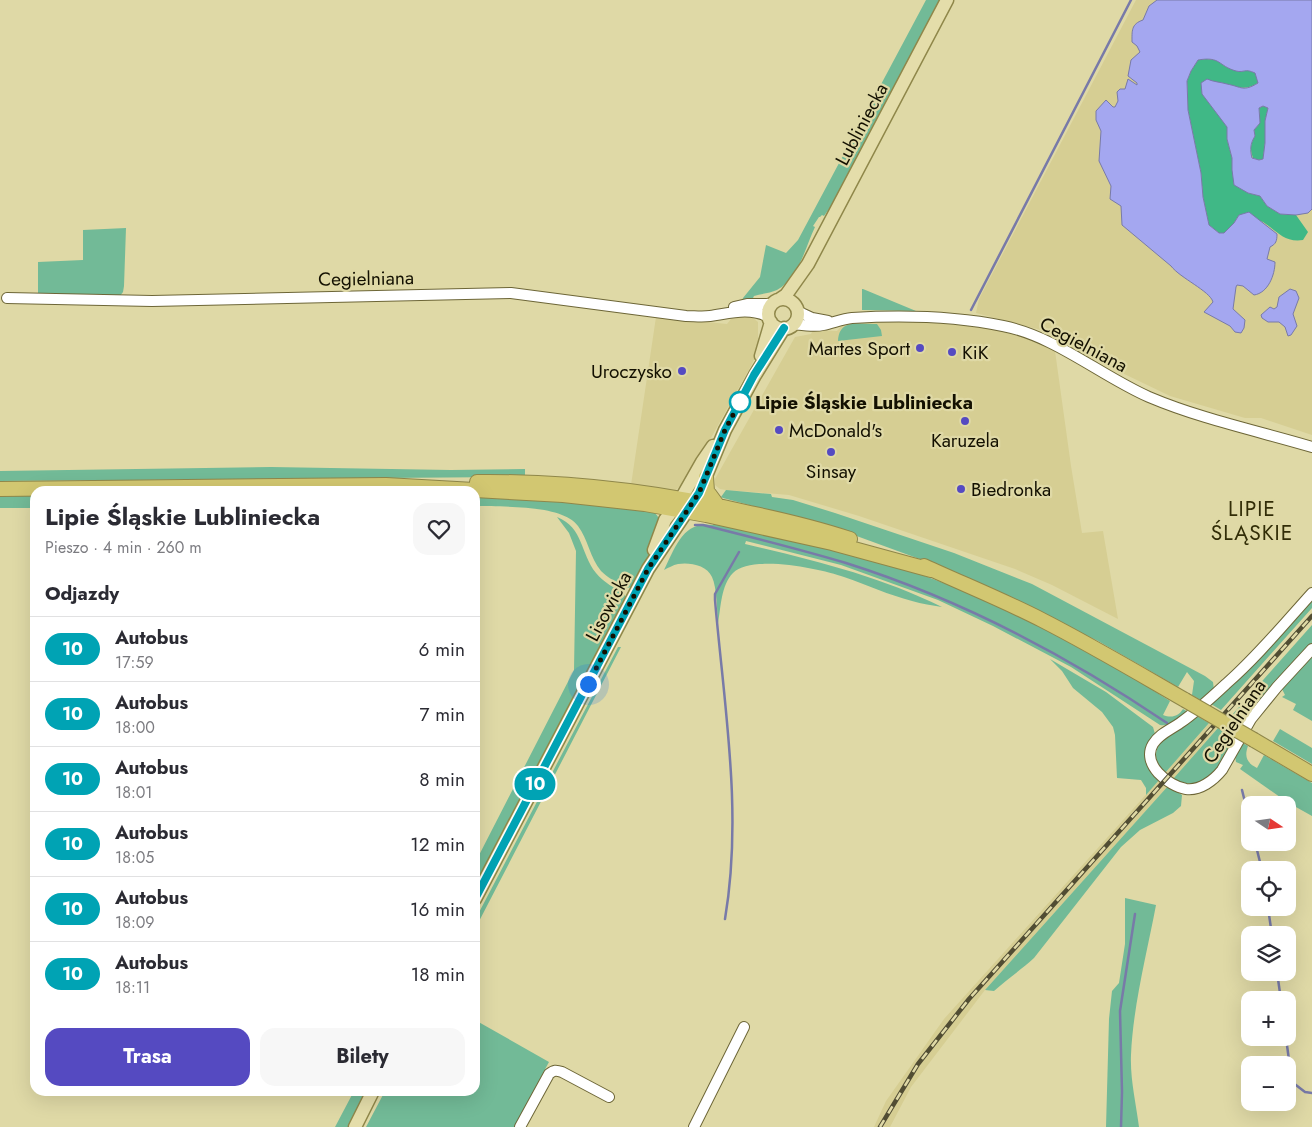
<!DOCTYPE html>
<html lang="pl">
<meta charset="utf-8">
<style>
:root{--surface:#fff;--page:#f7f7f7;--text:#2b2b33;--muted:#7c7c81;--line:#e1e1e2;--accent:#554ac1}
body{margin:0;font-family:Jost,sans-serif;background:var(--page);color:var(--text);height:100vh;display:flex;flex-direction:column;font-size:19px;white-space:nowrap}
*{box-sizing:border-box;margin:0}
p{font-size:16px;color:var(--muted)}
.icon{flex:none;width:28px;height:28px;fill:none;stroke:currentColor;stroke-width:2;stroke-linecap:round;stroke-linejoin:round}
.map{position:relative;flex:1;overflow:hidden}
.panel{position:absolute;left:30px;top:486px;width:450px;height:610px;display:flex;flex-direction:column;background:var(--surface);border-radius:15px;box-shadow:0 5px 20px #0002}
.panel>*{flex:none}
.badge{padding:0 10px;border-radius:16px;font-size:18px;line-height:32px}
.needle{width:32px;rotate:103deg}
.fabs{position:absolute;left:1241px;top:796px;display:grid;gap:10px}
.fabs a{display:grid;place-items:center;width:55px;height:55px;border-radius:10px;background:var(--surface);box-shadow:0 5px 20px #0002;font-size:25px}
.you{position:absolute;width:25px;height:25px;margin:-12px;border:4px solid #fff;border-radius:50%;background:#1a73e8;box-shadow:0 0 0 8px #1a73e833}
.map>.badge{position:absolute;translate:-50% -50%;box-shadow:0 0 0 2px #fff}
h2{padding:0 15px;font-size:19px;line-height:45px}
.round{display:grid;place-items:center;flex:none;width:52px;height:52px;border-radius:15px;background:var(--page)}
.head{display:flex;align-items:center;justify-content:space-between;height:85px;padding:0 15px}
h1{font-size:24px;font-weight:700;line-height:38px}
.button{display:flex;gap:10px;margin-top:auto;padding:10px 15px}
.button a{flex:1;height:58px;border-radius:15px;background:var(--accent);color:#fff;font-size:20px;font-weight:700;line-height:58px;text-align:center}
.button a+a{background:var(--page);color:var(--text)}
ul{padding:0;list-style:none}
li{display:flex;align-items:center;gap:15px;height:65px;padding:0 15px;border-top:1px solid var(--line)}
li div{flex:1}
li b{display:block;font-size:19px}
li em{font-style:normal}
li .badge{min-width:55px;font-weight:700;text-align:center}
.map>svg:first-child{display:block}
</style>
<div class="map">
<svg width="1312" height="1127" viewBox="0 0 1312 1127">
<rect width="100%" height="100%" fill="#dfd9a6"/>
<path fill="#d6ce93" d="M 1136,0 L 1312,0 L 1312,435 L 1261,418 L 1245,418 L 1170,396 L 1116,370 L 1079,348 L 1045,331 L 976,313 L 979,299 Z
M 745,316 L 753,318 L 758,322 L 758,338 L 762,339 L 753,362 L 701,456 L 683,483 L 676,490 L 665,491 L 631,485 L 656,317 L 727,324 L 731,319 Z
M 902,320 L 1001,329 L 1034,339 L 1055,351 L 1071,466 L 1082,533 L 1103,531 L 1118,619 L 1052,585 L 1015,569 L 859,516 L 789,495 L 726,490 L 720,489 L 715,485 L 715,479 L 795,337 L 811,334 L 813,330 L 837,331 L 844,323 Z
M 1209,723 L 1218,728 L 1173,779 L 1165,773 Z
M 1160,779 L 1168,786 L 985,990 L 911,1087 L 890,1127 L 874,1127 L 886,1101 L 944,1019 Z"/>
<path fill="#72ba97" d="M 926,0 L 942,0 L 843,189 L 824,216 L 822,215 L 820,217 L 819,217 L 813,226 L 815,227 C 805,248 799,278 777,290 C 770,293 761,294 754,296 L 752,300 L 742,302 L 743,298 L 760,277 L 766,245 L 786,253 L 798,240 Z
M 126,228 L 124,286 L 123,292 L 120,296 L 38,295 L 38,262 L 83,260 L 83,230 Z
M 862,289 L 863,289 L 916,311 L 862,310 Z
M 874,324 L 877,324 L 881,330 L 882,336 L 838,341 C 839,319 858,324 874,324 Z
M 271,467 L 451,470 L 525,469 L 525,477 L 0,481 L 0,471 Z
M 726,490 L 771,494 L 772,497 L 793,500 L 835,513 L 954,553 L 1032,584 L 1205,676 L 1213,682 L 1214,690 L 1202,701 L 1192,695 L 1194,681 L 1187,672 L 1178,687 L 1098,641 L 1001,595 L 925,561 L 832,527 L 723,498 L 721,497 Z
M 475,494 L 592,503 L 653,511 C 654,512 657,515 658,517 C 662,531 640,573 634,587 L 626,588 C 618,583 608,578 601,571 C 590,558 588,539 578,526 C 562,504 501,507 475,506 Z
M 0,496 L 35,496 L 35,508 L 0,508 Z
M 557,517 C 584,528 580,553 596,573 C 603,582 615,588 624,594 L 626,598 L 475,887 L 475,863 L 574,670 L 576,551 L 569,533 Z
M 714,518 L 904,568 L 954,587 L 1037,625 L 1135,679 L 1170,701 L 1163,715 C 1171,718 1178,717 1183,709 L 1188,712 C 1179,718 1171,727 1160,725 L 1071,667 L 993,626 L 938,600 L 841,565 L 746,541 L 745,544 C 813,560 879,576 942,607 C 932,605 922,604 912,601 C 889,595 867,585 844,577 C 821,569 752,554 733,573 C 721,585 721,607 718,623 C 717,610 717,588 712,577 C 707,565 689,562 678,564 C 673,565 668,568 664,570 C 675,548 683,520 713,525 Z
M 1312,600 L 1312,608 L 1221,710 L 1211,704 Z
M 1312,625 L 1312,643 L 1271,688 L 1244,724 L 1231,716 Z
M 618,647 L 621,647 L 475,929 L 475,920 Z
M 1312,655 L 1312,721 L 1293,710 L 1296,704 L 1282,697 L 1285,695 L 1282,689 Z
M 1050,659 L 1106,692 L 1153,727 L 1155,734 C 1140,755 1144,761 1160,779 L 1146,795 L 1146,788 L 1141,780 L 1117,778 L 1115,735 L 1113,727 L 1102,712 L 1073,688 L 1062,671 Z
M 1195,715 L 1209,723 L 1165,773 C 1139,746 1176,730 1195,715 Z
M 1218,728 L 1234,739 C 1221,764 1207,795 1173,779 Z
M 1280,729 L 1312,748 L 1312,764 L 1273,741 Z
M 1241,742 L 1248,746 C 1244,757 1247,763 1257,768 L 1264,755 L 1312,783 L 1312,816 L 1287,802 L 1240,769 L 1243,765 L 1236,762 L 1235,756 Z
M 1168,786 L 1182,795 L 1181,806 L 1173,813 L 1140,830 L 1121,847 L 1034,958 C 1021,970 1007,979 994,991 L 985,990 Z
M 1125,898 L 1156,905 C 1147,953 1133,1006 1131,1055 C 1130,1079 1136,1103 1139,1127 L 1106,1127 L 1109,1019 L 1112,991 L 1119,983 L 1125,944 Z
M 475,1020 L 549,1062 L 514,1127 L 366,1127 L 385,1091 L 475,1091 Z
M 354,1091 L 367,1091 L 349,1127 L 335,1127 Z"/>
<path fill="#40b886" d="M 1206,59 L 1217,60 L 1226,67 L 1248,70 L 1256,73 L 1258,83 C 1241,93 1234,84 1217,83 L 1221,118 L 1227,127 L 1227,139 L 1232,158 L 1232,170 L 1248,193 L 1260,196 L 1267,206 L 1280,214 L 1296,215 L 1308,232 L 1303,240 C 1284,243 1276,230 1263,222 C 1256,219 1246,217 1239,215 L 1234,223 L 1224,233 L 1219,233 L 1209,225 L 1203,197 L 1201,173 L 1188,110 L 1187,81 L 1191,71 L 1198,60 Z
M 1263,106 L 1268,108 L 1265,121 L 1265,143 L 1263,159 L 1259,160 L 1253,158 C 1250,150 1250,144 1255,136 L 1254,130 L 1260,123 L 1259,108 Z"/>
<path fill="#a4a7f0" stroke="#787aa8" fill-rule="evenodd" d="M 1157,0 L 1312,0 L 1312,209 L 1308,213 L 1296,215 L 1280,214 L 1267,206 L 1260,196 L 1248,193 L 1234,185 L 1232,170 L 1232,158 L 1227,139 L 1227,127 L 1202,94 L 1201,83 L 1207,79 C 1214,82 1220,82 1227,84 C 1242,87 1243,92 1258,83 L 1255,73 C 1244,68 1245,73 1236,71 C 1218,66 1221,56 1198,60 L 1191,71 L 1187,81 L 1188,110 L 1201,173 L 1203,197 L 1209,225 L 1219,233 L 1224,233 L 1234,223 L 1239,215 L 1249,212 L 1277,234 C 1277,241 1276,244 1270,247 L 1267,259 L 1275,262 C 1275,275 1268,293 1254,295 L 1243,286 L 1237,285 L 1236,287 L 1233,309 L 1245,320 L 1244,328 L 1241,333 L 1235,332 L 1230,326 L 1204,312 L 1213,302 C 1210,291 1180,278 1171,266 L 1122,225 L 1121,206 L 1110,199 L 1111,186 L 1099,161 L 1101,131 L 1096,120 L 1096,111 L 1106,100 L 1113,107 L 1115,107 L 1118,101 L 1117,92 L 1120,89 L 1125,89 L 1128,79 L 1137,85 L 1137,83 L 1128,76 L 1131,60 L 1140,52 L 1137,46 L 1132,42 C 1132,31 1131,24 1143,20 L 1149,6 ZM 1263,106 L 1268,108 L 1265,121 L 1265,143 L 1263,159 L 1259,160 L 1252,158 C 1250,150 1250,144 1255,136 L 1254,130 L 1260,123 L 1259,108 Z
M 1290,289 L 1296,291 L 1299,298 L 1293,314 L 1297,326 L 1291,335 L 1288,336 L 1285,327 L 1279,322 L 1268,322 L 1262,318 L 1261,315 L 1270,307 L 1274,309 L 1277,307 L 1279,297 Z"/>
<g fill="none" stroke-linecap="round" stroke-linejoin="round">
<path stroke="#787aa8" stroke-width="2.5" d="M 971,310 L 1131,0
M 695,525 L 703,525 C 751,537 799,549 846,563 C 960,599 1068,656 1167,723
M 1242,790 L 1250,822
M 1255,842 L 1262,870
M 1268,908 L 1272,935
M 725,919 C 743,813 724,706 715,600 L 715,594 L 739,552
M 1277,972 L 1281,1000
M 1286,1038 L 1292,1082 L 1305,1092 L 1312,1093
M 1121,1127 L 1122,1092 L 1120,1011 L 1135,914"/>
<g stroke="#6d6637" stroke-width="12">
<path id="minor" d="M 7,298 L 152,301 L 511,293 L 686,316 C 694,316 702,317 710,316 C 731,313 749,307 769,317
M 734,307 L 747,304 L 772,304
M 797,311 L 812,318 L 828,321
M 793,324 C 802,325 814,327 823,325 C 833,323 842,319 852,318 C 903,315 954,316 1003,326 C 1055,336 1101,376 1149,397 C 1201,419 1258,431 1312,447
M 1312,593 C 1284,624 1257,657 1226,684 C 1211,698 1196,712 1180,723 C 1170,730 1159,734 1153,744 C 1141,764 1168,786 1186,789 C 1200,791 1214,780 1222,770 L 1251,719 L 1277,687 L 1312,649
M 520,1127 L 549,1074 C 554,1070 556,1070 562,1072 L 609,1097
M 694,1127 L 744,1027"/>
</g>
<g stroke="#8f874a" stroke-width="15">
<path id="major" d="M 780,299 L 786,295 L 808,264 L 947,0
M768 314a15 15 0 1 1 30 0a15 15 0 1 1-30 0Z
M 761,356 L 771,322
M 654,550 L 665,520 L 681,499 L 702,462 L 713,446
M 475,899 L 648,569 L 699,493 L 725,430 L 755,375 L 784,328
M 355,1127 L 373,1091"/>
</g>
<g stroke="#8f874a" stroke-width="16">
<path id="highway" d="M 706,477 L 707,491 L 718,506
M 477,482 C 570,481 660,492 750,513 C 783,520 817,528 850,539
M 0,489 L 386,485 L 563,495 L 645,504 L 706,515 L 832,543 L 931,570
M 924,566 C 963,584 1003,600 1042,620 C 1091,645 1138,673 1185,700
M 1254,740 L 1312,774"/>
</g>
<use href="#minor" stroke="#fff" stroke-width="10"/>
<use href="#major" stroke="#e4ddaa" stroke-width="12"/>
<use href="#highway" stroke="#d2c771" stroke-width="14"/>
<g stroke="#514d33" stroke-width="4.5">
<path id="rail" d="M 880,1127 L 918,1064 L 969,999 L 1312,616"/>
</g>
<use href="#rail" stroke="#dfd9a6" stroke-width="2.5" stroke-dasharray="8" stroke-linecap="butt"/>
<g stroke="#8f874a" stroke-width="16" stroke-linecap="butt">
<path id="highway-bridge" d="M 1185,700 L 1254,740"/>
</g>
<use href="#highway-bridge" stroke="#d2c771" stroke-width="14"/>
</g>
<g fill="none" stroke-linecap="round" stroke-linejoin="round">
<g stroke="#fff" stroke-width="11">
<path id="line" d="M 475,899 L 648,569 L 699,493 L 725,430 L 754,375 L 784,328"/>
</g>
<use href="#line" stroke="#00a3b4" stroke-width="8"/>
<path stroke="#131001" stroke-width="5" stroke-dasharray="0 9" d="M 588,684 L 648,569 L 699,493 L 725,430 L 740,402"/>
</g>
<g fill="#554ac1" stroke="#dfd9a6" stroke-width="2">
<circle cx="920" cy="348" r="5"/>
<circle cx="952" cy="352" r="5"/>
<circle cx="682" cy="371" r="5"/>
<circle cx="965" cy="421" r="5"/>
<circle cx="779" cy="430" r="5"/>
<circle cx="831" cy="452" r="5"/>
<circle cx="961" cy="489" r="5"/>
</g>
<circle fill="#fff" stroke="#00a3b4" stroke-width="2.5" cx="740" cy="402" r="10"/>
<g text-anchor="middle" stroke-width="4.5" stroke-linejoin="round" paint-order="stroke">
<g font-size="19" fill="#131001" stroke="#dfd9a6">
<text transform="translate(861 124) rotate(-62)" y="7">Lubliniecka</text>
<text transform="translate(366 278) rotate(-1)" y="7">Cegielniana</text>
<text transform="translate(1084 344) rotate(28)" y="7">Cegielniana</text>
<text transform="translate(608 606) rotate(-62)" y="7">Lisowicka</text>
<text transform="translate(1234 721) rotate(-56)" y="7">Cegielniana</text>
</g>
<g font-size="19" fill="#131001" stroke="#dfd9a6" text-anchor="start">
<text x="910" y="355" text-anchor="end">Martes Sport</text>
<text x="962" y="359">KiK</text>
<text x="672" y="378" text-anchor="end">Uroczysko</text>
<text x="789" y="437">McDonald's</text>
<text x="965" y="447" text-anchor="middle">Karuzela</text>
<text x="831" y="478" text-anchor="middle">Sinsay</text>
<text x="971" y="496">Biedronka</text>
</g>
<g font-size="19" font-weight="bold" fill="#131001" stroke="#dfd9a6" text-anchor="start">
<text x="755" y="409">Lipie Śląskie Lubliniecka</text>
</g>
<g font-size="21" letter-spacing="1" fill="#322d07" stroke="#dfd9a6">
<text x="1252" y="516">LIPIE<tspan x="1252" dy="24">ŚLĄSKIE</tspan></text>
</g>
</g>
</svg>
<div class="fabs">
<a><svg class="needle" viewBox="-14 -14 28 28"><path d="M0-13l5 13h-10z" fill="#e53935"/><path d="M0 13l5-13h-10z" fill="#7c7c81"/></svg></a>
<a><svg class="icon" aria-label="locate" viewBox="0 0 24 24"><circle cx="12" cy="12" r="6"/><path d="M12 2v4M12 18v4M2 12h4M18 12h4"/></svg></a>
<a><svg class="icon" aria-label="layers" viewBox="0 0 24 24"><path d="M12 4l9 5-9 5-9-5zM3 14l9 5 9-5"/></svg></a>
<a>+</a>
<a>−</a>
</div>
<div class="you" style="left:588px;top:684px"></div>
<b class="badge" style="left:535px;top:784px;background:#00a3b4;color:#fff">10</b>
<section class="panel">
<div class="head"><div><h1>Lipie Śląskie Lubliniecka</h1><p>Pieszo · 4 min · 260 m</p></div><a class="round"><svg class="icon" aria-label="heart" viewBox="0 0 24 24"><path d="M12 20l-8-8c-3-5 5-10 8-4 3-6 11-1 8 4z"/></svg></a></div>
<h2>Odjazdy</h2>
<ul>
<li><span class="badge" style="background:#00a3b4;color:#fff">10</span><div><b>Autobus</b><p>17:59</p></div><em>6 min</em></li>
<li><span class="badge" style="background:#00a3b4;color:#fff">10</span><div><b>Autobus</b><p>18:00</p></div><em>7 min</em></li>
<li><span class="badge" style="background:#00a3b4;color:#fff">10</span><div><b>Autobus</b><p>18:01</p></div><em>8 min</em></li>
<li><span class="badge" style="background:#00a3b4;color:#fff">10</span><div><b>Autobus</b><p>18:05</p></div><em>12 min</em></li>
<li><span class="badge" style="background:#00a3b4;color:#fff">10</span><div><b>Autobus</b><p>18:09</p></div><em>16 min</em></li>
<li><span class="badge" style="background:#00a3b4;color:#fff">10</span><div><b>Autobus</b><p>18:11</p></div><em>18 min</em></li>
</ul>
<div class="button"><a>Trasa</a><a>Bilety</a></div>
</section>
</div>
